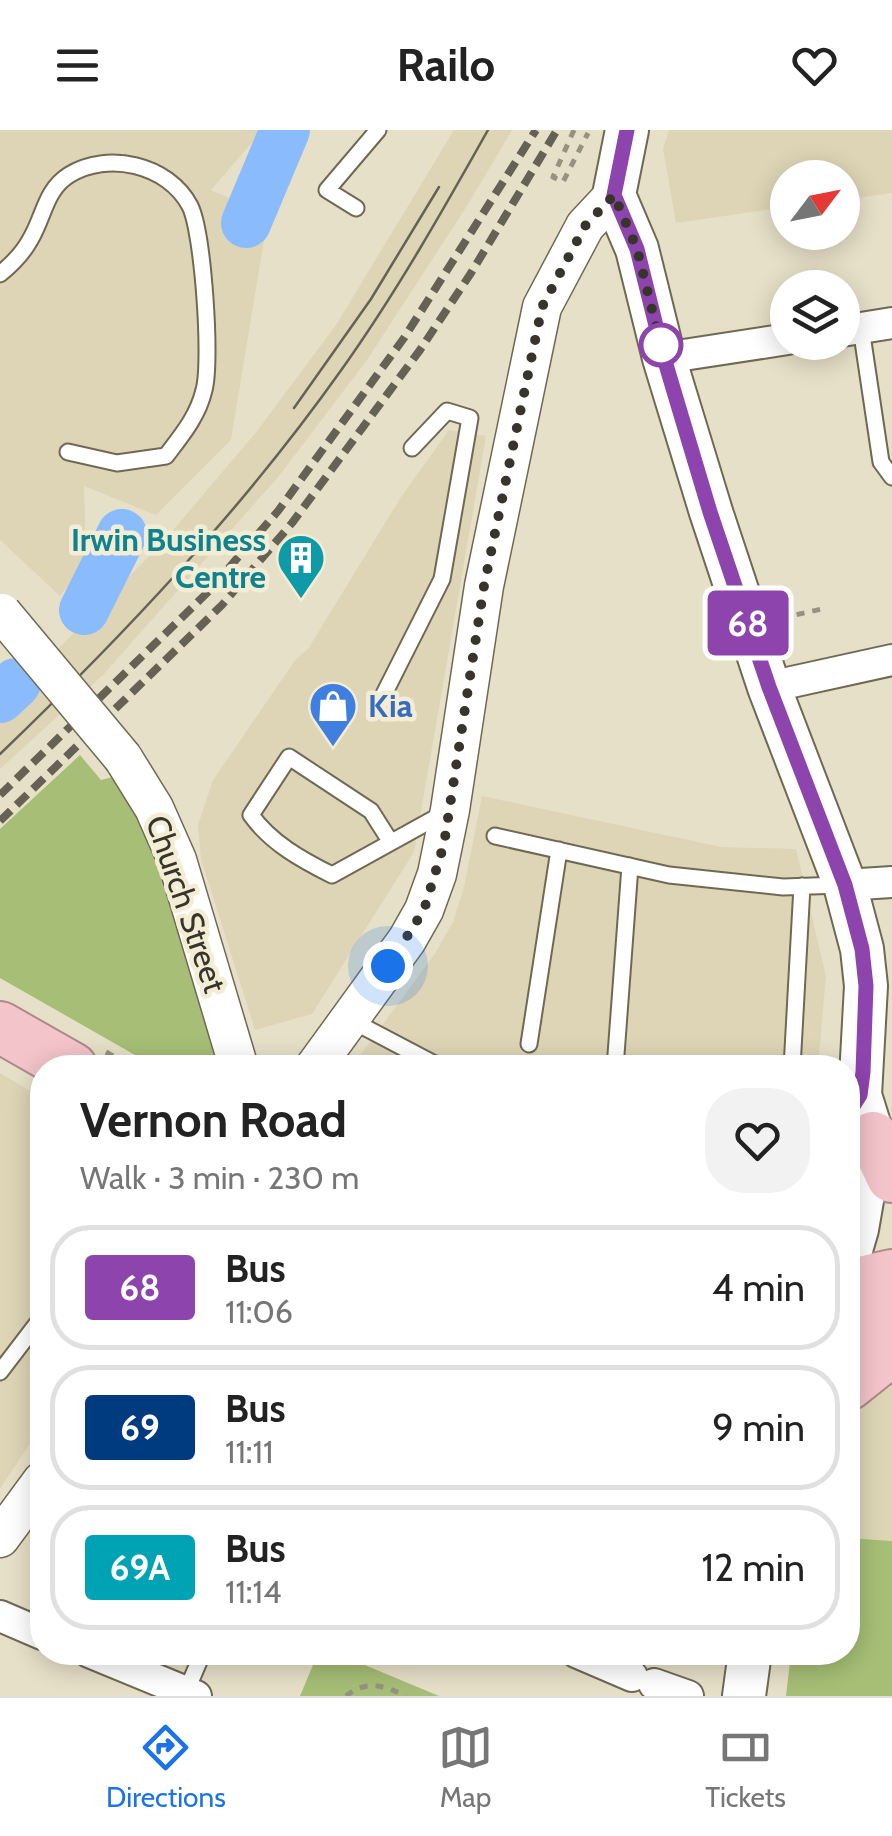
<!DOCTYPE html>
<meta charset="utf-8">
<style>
:root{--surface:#fff;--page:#f2f2f2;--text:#222;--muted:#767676;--line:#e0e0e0;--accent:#1a73e8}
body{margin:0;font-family:Cabin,sans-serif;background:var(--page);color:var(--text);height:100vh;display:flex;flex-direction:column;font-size:38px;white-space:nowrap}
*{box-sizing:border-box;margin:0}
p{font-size:32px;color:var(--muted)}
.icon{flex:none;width:55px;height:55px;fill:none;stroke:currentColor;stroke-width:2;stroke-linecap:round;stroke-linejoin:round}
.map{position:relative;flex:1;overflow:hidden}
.drawer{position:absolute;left:30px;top:925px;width:830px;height:610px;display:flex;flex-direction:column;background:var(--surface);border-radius:40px;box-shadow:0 5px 25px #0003}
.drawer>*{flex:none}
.badge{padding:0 20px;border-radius:8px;font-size:35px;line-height:65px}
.needle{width:65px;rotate:58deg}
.tools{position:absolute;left:770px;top:30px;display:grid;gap:20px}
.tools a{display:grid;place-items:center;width:90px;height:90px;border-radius:50%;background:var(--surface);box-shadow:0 5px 25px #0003;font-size:50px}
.you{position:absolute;width:50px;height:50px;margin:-25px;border:8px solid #fff;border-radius:50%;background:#1a73e8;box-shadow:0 0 0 15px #1a73e833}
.map>.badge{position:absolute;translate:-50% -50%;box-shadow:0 0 0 5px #fff}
.round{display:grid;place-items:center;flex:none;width:105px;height:105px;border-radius:40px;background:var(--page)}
.head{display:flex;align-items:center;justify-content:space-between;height:170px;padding:0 50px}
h1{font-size:48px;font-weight:700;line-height:75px}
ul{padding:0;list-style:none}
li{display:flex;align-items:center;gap:30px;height:125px;margin:0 20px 15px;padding:0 30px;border:5px solid var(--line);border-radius:40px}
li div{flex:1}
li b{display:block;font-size:38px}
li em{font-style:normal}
li .badge{min-width:110px;font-weight:700;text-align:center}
header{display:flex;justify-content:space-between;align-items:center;height:130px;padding:0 50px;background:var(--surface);font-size:45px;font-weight:700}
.tabs{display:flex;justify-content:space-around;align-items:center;height:140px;border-top:2px solid var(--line);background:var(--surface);font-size:28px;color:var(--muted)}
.tabs a{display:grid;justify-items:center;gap:5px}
.tabs .active{color:var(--accent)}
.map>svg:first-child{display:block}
</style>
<header><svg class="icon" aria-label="menu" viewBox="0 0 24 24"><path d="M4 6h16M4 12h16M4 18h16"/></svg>Railo<svg class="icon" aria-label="heart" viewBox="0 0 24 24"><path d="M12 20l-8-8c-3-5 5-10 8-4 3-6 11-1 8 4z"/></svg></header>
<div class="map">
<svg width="892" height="1566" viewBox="0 0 892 1566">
<rect width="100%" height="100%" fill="#e7e0c8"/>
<path fill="#ded5b6" d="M 0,0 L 263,0 L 211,60 L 268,86 L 231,310 L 156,385 L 84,356 L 86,432 L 60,466 L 0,410 Z
M 454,0 L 512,0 L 467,76 L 367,230 L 279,346 L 103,545 L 0,639 L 0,578 L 163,412 L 257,301 L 336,195 Z
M 669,0 L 892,0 L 892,63 L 843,70 L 842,48 L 788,48 L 787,77 L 676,93 L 663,19 Z
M 449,300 L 486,306 L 414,722 L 312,884 L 255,900 L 201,729 L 198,695 L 213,650 L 296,529 L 308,519 L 401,367 Z
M 482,666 L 721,717 L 796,719 L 826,846 L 818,937 L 351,938 L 436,822 L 453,792 L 464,757 Z
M 0,943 L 42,968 L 42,1295 L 0,1359 Z
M 892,1252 L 892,1411 L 848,1408 L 848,1291 Z"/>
<path fill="#a6be75" d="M 80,625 L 101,650 L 113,647 L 157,708 L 222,925 L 201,937 L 156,937 L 0,848 L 0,699 Z
M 848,1408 L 892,1411 L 892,1566 L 786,1566 L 791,1523 L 848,1522 Z
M 318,1523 L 336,1523 L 439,1566 L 300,1566 Z"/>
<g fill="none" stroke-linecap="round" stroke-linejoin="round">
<path stroke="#8abcfd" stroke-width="50" d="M 246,93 L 285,0
M 84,480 L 122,404
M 0,568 L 16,553"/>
<g stroke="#6f6954" stroke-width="19">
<path id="service" d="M 356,78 L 327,60 L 378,0
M 0,144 C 11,135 23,123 30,110 C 44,87 45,60 69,45 C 107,21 168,34 190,76 C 203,102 212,231 204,260 C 198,286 182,305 166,326 L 117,333 L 68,322
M 861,198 L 881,332 L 892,347
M 379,574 L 442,449 L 470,288 L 447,281 L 412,318
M 495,706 L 669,745 L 783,757 L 841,755
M 390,711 L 371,681 L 289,627 L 251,685 C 271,713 302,730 332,745 L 446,682
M 349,889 L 442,938
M 529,914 L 559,720
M 615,938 L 630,736
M 792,938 L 802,756
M 0,1242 L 42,1187
M 186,1562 L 203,1522"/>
</g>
<g stroke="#6f6954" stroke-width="34">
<path id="minor" d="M 842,201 L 892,193
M 664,228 L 788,209
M 769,557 L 892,530
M 845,755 L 892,752
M 0,1486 L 42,1504
M 89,1522 L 196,1566
M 576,1522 L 632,1546
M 654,1554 L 688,1566"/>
</g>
<g stroke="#6f6954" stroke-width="41">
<path id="tertiary" d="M 123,628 L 154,678 L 177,730 L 239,938
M 314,938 L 407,810 L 424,780 L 437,744 L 450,680 L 484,456 L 542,177 L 585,96 L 614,65
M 0,1408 L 42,1351"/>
</g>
<g stroke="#6f6954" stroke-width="46">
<path id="secondary" d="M 627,0 L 614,65 L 637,119 L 664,228 L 711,382 L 769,557 L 845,755 L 862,819 L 866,856 L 860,965 L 873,1007 L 857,1099 L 848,1130
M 744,1566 L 750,1522"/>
</g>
<g stroke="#af888a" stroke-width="54">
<path id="trunk" d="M 0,897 L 72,938
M 873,1007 L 892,1047
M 848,1155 L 892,1145
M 848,1200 L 892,1187
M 848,1255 L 892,1220"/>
</g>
<path stroke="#969280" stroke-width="5" stroke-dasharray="8 8" stroke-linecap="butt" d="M 574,0 L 553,47 L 563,52 L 588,3
M 781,488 L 822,479
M 106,922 L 134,938
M 346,1566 C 367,1549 384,1556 406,1566"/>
<use href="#service" stroke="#fff" stroke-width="15"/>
<use href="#minor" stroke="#fff" stroke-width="30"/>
<use href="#tertiary" stroke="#fff" stroke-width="38"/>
<use href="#secondary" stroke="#fff" stroke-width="42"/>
<use href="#trunk" stroke="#f3c4ca" stroke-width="50"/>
<path stroke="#656255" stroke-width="2.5" d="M 294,278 L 371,169 L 439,57
M 0,624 C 124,505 242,380 342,239 C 396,163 442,82 488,0"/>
<path stroke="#656255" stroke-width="8" stroke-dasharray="15 8" stroke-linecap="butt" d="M 0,665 L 208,462 L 278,381 L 404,208 L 536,0
M 0,691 L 222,475 L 292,393 L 420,220 L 471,143 L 557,0"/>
<g stroke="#6f6954" stroke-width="41" stroke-linecap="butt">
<path id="tertiary-bridge" d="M 2,483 L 123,628"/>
</g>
<use href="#tertiary-bridge" stroke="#fff" stroke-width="38"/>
</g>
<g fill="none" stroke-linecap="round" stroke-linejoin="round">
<g stroke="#fff" stroke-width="22">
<path id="line" d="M 627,0 L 614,65 L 637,119 L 664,228 L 710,382 L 769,557 L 845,755 L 862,819 L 866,856 L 863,942 L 860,965 L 848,984"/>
</g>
<use href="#line" stroke="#8e44ad" stroke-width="15"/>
<path stroke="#36342b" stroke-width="10" stroke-dasharray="0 18" d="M 388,836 L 424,780 L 444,714 L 484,456 L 542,177 L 585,96 L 614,65 L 637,119 L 664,228 L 661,215"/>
</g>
<defs>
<g id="building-pin" transform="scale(2.5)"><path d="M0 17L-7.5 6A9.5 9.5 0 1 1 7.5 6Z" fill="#0f9aa8" stroke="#f4edd5"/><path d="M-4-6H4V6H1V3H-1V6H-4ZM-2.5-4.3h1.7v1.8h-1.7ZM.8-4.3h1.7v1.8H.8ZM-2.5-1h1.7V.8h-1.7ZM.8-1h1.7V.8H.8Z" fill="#fff"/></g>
<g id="shop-pin" transform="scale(2.5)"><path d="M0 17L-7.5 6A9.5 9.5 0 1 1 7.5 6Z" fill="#3f7fe0" stroke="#f4edd5"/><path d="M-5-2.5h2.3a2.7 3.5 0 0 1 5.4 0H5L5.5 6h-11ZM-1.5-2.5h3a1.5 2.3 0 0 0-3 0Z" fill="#fff"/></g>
</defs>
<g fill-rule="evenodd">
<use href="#building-pin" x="301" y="428"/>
<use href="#shop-pin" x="333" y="576"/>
</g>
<circle fill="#fff" stroke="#8e44ad" stroke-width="5" cx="661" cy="215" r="20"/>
<g text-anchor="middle" stroke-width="9" stroke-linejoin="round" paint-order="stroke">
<g font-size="32" font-weight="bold" fill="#0d838f" stroke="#f4edd5" text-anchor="end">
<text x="266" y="421">Irwin Business<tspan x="266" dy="37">Centre</tspan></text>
</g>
<g font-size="32" font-weight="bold" fill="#366cbe" stroke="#f4edd5" text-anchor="start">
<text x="368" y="587">Kia</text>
</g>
<g font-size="32" fill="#36342b" stroke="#f4edd5">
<text transform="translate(186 774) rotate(71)" y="11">Church Street</text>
</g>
</g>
</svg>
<div class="tools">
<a><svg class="needle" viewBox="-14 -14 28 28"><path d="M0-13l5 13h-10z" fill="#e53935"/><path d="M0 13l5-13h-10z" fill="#767676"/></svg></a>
<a><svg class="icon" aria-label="layers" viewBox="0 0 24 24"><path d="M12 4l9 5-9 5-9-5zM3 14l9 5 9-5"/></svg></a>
</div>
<div class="you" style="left:388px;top:836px"></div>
<b class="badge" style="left:748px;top:493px;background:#8e44ad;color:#fff">68</b>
<section class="drawer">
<div class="head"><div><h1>Vernon Road</h1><p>Walk · 3 min · 230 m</p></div><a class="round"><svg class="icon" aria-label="heart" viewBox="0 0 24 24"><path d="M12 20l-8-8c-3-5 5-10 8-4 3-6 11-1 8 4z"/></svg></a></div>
<ul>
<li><span class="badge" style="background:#8e44ad;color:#fff">68</span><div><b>Bus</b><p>11:06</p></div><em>4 min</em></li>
<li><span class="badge" style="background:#003b80;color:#fff">69</span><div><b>Bus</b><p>11:11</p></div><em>9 min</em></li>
<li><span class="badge" style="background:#00a3b4;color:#fff">69A</span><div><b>Bus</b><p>11:14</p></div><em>12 min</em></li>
</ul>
</section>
</div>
<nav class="tabs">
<a class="active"><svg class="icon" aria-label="directions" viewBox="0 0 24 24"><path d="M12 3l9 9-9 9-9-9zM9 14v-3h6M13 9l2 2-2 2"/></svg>Directions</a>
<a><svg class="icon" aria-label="map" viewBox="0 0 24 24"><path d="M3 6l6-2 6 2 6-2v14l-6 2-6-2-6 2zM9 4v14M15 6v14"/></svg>Map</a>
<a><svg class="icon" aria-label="tickets" viewBox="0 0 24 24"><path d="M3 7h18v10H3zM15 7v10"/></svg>Tickets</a>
</nav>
